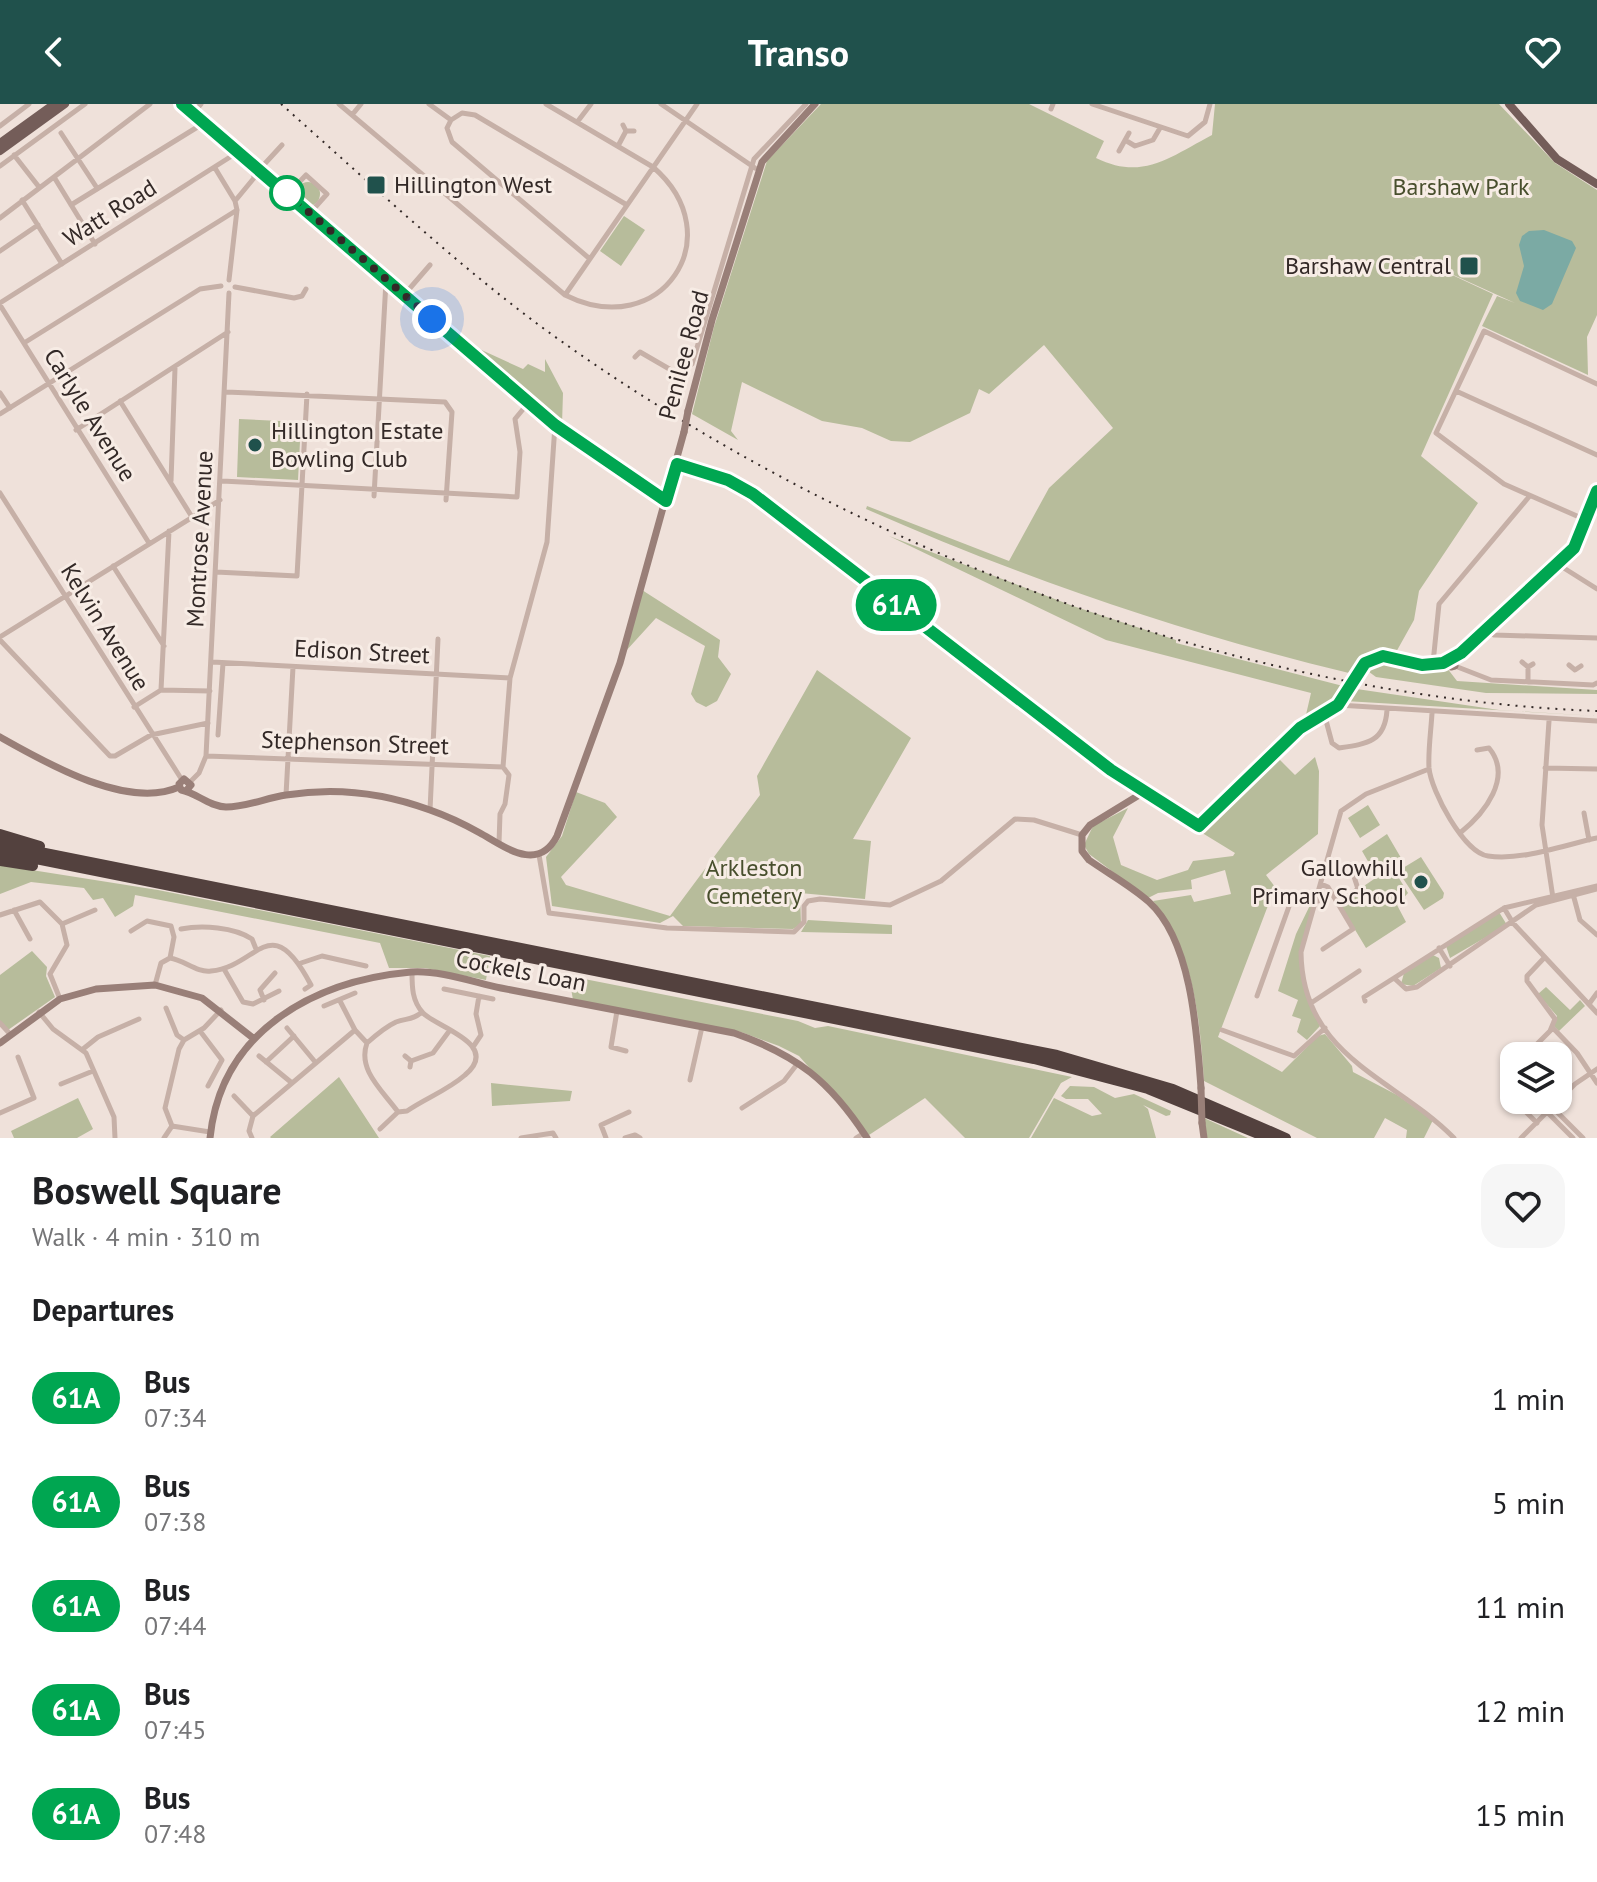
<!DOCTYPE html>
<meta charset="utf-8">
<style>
:root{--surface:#fff;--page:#f6f6f6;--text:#202124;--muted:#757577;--accent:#20514c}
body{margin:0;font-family:"PT Sans",sans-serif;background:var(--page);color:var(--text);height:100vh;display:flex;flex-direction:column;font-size:30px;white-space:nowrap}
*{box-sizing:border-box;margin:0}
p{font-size:26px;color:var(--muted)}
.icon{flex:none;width:44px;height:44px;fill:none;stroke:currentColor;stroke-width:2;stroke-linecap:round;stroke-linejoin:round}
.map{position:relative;height:1034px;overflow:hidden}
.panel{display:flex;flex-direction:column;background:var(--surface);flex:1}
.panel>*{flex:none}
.badge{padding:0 16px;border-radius:26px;font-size:28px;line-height:52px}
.buttons{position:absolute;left:1500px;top:938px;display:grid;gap:16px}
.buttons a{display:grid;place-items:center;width:72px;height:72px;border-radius:16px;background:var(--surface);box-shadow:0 2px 6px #0004;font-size:40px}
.you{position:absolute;width:40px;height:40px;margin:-20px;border:6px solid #fff;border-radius:50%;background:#1a73e8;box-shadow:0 0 0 12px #1a73e833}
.map>.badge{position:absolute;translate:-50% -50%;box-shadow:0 0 0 4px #fff}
h2{padding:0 32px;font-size:30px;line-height:72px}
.round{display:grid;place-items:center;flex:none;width:84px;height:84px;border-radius:24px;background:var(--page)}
.head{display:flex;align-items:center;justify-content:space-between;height:136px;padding:0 32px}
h1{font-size:38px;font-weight:700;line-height:60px}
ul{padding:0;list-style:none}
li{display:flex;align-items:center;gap:24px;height:104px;padding:0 32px}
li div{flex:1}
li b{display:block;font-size:30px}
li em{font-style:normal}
li .badge{min-width:88px;font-weight:700;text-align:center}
header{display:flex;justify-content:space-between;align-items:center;height:104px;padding:0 32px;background:var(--accent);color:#fff;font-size:36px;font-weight:700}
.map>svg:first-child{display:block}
</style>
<header><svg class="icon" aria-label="back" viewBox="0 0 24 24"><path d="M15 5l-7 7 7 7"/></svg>Transo<svg class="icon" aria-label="heart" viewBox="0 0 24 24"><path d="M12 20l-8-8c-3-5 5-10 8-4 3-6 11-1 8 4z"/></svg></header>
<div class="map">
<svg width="1597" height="1034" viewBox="0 0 1597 1034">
<rect width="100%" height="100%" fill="#efe1da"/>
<path fill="#b7bc9b" d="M 821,0 L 1029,0 L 1104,37 L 1096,54 C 1143,77 1170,53 1212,31 L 1215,0 L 1499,0 L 1555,59 L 1597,86 L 1597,211 L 1587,233 L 1588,271 L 1482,222 L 1497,192 L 1515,199 L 1405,149 L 1493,190 L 1421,352 L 1478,399 L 1419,487 L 1414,516 L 1395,550 C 1376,546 1358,549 1349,569 C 1182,529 1023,474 866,405 L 867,402 L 1009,457 L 1049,384 L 1113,324 L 1044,241 L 989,290 L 979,285 L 970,309 L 910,338 L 891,337 L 862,324 L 822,317 L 742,278 L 731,327 L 738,336 L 692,310 L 714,223 L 767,57 Z
M296 90a12 12 0 1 1 24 0a12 12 0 1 1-24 0Z
M 624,112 L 645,126 L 621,162 L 600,147 Z
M 475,243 L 523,265 L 528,260 L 545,268 L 545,255 L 563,289 L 562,320 L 472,245 Z
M 239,315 L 301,318 L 298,376 L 237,373 Z
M 889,432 L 1073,502 L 1176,536 L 1176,539 L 1343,582 L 1330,599 L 1305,615 L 1311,589 L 1106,536 Z
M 642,486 L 720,536 L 718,553 L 731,570 L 717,597 L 706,603 L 696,598 L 691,590 L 705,542 L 656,514 L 625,548 Z
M 1393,556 L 1422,565 L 1447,564 L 1457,577 L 1597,586 L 1597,590 L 1486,589 L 1376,573 L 1365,565 Z
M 817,566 L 911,634 L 853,735 L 871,737 L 865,795 L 800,789 L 801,820 L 793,825 L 683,822 L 673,812 L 660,819 L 552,802 L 546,753 L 562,732 L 576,688 L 605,699 L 617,713 L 561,773 L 566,781 L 670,812 L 760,691 L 757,672 Z
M 1350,584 L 1499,606 L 1597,612 L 1345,597 Z
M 1276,652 L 1295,671 L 1315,653 L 1319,667 L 1318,730 L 1266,771 L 1275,783 L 1218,933 L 1282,968 L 1318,932 L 1325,930 L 1352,962 L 1353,968 L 1397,991 L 1433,1016 L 1424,1034 L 1406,1034 L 1407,1026 L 1385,1014 L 1374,1034 L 1317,1034 L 1204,977 C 1200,917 1194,845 1153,797 L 1191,791 L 1194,798 L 1231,790 L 1225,766 L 1191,776 L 1192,785 L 1158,789 L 1148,794 L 1089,750 L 1084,741 L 1093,722 L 1128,704 L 1113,733 L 1121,761 L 1157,776 L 1188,766 L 1193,757 L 1233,752 L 1235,749 L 1199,727 Z
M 1368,701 L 1380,721 L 1360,734 L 1348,714 Z
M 1387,730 L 1404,759 L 1394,766 L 1408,789 L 1397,801 L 1406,818 L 1366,844 L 1339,799 L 1377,773 L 1362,747 Z
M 1421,753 L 1444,789 L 1443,794 L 1424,806 L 1398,767 Z
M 0,761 L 158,786 L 490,852 L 486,876 L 425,864 L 389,864 L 380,839 L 135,791 L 133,802 L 115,813 L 103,794 L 93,796 L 84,784 L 31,778 L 0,790 Z
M 1313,795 L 1317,797 L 1300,848 L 1311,903 L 1320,922 L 1307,936 L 1297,928 L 1301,915 L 1292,912 L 1298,896 L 1278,887 L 1296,830 Z
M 1499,808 L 1507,821 L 1450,854 L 1446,842 Z
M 808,816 L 892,821 L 892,830 L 801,828 Z
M 32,847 L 47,863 L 46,872 L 55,893 L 8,926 L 0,917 L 0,871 Z
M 1433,851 L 1439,854 L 1441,864 L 1413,882 L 1401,880 L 1404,869 Z
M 569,872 L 798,917 L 815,924 L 828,922 L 1072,973 L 1061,979 L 1029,1034 L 965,1034 L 925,994 L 869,1031 L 799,952 L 779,942 L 741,928 L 573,896 Z
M 1546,883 L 1570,906 L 1580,896 L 1585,902 L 1559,927 L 1553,921 L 1557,912 L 1538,890 Z
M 339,973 L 379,1034 L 271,1034 L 270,1033 Z
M 491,979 L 572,987 L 570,997 L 492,1002 Z
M 1070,982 L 1094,983 L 1115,994 L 1134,990 L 1171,1007 L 1170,1011 L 1166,1012 L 1143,1001 L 1148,1005 L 1156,1034 L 1031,1034 L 1054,994 L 1092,1012 L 1102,1010 L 1088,995 L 1066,995 L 1061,992 Z
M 78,994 L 93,1025 L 77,1034 L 14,1034 L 11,1027 Z
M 1204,1014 L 1248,1034 L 1207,1034 Z"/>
<path fill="#7baaa4" d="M 1544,126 L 1572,137 L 1576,144 L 1552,200 L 1543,206 L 1520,197 L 1516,189 L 1524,162 L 1519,141 L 1522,132 L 1529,127 Z"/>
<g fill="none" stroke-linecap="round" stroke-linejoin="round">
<path stroke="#c6b0a7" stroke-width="5" d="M 182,0 L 555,321 L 665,397
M 339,0 L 565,191 C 661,239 733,132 653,63 L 546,0
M 429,0 L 451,16
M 661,0 L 755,64
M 1092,0 L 1188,32 L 1205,18 L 1210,0
M 1051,5 L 1053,0
M 193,9 L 201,0
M 352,11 L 361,0
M 451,16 L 447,24 L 452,38 L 590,155
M 451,16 L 462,9 L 475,11 L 627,101
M 578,17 L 591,0
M 623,21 L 626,27 L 634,27
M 0,22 L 29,0
M 61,29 L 97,84
M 1125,36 L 1135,42 L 1153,36 L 1160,24
M 618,42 L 626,27
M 1119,47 L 1129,29
M 14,51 L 39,83
M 0,62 L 85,0
M 215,64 L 235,97 L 237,106 L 229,176
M 259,66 L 282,41
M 54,73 L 95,140
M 288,90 L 306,71 L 327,90 L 310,109
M 22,96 L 62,160
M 235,97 L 254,74 L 253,61
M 71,101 L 204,19
M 0,114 L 150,0
M 0,147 L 38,121
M 235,183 L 294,194 L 302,192 L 306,185
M 404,191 L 430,161
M 565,191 L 697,0
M 0,199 L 238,48
M 0,201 L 149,439
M 24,239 L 237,106
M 635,253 L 640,248 L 678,270 L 692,260 L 754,55 L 806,0
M 1456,287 L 1597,351
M 226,288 L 445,298 L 452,308 L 446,396
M 0,289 L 10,304
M 120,297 L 192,413
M 0,310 L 200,185 L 221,182
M 76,326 L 228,228
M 171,377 L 175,264
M 222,377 L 517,393 L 520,348 L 515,315 L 529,298
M 0,389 L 182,676
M 374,392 L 386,177
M 1586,416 L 1504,380 L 1436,329 L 1484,227 L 1597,280
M 1559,461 L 1597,485
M 113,462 L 164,542
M 216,468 L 297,472 L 307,290
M 1486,527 L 1494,531 L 1597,534
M 0,533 L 220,396
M 0,536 L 110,652 L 115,652 L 151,631 L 208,619
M 212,558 L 510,574
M 1522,558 L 1528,563 L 1533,560
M 1433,559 L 1439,500 L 1528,394
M 1569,561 L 1575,566 L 1581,562
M 1455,562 L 1491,576 L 1593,581 L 1597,579
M 1528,578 L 1528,563
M 161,586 L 169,427
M 1338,601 L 1597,617
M 134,603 L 161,586 L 210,587
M 1324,609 L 1332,639 L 1339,644 C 1367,640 1385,638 1387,606
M 1432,609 C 1431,627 1428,646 1429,664 C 1431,687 1464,749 1488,752 C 1522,757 1564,741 1597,734
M 1549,617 L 1542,721 L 1553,794
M 218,631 L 223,559
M 206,652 L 503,663
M 1545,664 L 1597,665
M 1429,665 L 1366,690 L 1341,707 L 1301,848 C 1302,953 1394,973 1454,1034
M 190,678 L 199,669 L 206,652 L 229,189
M 286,691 L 293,563
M 430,706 L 438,535
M 1584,709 L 1589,736
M 1460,729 C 1485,709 1513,673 1489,644 L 1477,646
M 499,739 L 500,710 L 505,700 L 509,671 L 503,663 L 510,574 L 547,438 L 555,321
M 539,751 L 549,809 L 667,824 L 794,828 L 804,818 L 804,802 L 808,797 L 820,795 L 890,801 L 941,777 L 1015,715 L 1034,716 L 1082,731
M 1321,780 L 1328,783 L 1353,825 L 1323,845
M 1597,782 L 1504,804 L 1394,874 L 1406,885 L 1417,883 L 1536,801 L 1597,785
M 1573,790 L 1580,816 L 1597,831
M 1338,799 L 1358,785 L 1350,760
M 1504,804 L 1513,819 L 1597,909
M 14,806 L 30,835
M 0,811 L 40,798 L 62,820 L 67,841 L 50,870 L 60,895
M 62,820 L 95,806
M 181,825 C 202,821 234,823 252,835 L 256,845
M 131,827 L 147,817 L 171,822 L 174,833 L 170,854
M 1439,844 L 1450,862
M 301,859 L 322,852 L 366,862
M 224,865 L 243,898 L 253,900 L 279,887
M 155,881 L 161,859 L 170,854 C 184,856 197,869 211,867 C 258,863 270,803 311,881 L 305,885
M 444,885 L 493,895
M 1257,892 L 1292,794 L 1300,791 L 1318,797
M 264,896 L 260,886 L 275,869
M 340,897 L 355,926 L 367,939 C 357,966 383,987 398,1008 L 407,1007 C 426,994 448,986 465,971 C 502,940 436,923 423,909 C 412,897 412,883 412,868
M 1365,897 L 1364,893 L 1394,874
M 1311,899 L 1359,867
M 1589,900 L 1597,889
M 324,902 L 355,889
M 166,904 L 177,931 L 184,936
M 617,907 L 611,943 L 626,947
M 39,908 L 53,925 L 86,949 L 114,1013 L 115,1034
M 0,919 L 10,930
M 1552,923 L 1577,949 L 1597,979
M 287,924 L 316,959
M 1222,926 L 1294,952 L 1325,924
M 200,927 L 222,956 L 208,982
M 367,939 C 376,931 385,923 396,918 C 407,914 413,916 422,908
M 473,943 L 481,931 L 476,910 L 479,892
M 83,945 L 98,933 L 139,915
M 259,952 L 292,979
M 405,952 L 411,957 L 410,963
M 1525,952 L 1550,927 L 1555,915 L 1527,877 L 1527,872 L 1545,853
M 411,957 L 433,949 L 450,926
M 266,958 L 294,932
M 1514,963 L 1505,981 L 1507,990 L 1514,996
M 690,976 L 702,923
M 61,980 L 93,967
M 234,992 L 253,1012
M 1514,996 L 1537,1019
M 1552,1003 L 1583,1034
M 742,1004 L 784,977 L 798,959
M 1547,1008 L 1573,1034
M 0,1009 L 34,994 L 18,953
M 380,1025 L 398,1008
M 210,1028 L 172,1022 L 165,1004 L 179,945 L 184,936 L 204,924 L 221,906
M 164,1034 L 172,1022
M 252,1034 L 249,1027 L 253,1012 L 355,926
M 521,1034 L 553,1029 L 556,1034
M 606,1034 L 601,1021 L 629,1008
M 625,1034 L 635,1031 L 640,1034
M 856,1034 L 864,1029
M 1521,1034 L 1575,980 L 1597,965"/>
<path stroke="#997f78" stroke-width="7" d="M 688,307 L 712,216 L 762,58 L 815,0
M 677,360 L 728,376 L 753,390 L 1111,666 L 1199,722 L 1300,624 L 1338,601 L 1345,588
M 1451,557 L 1574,444 L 1597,387
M 1454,557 L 1455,562 L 1451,563 L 1450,559 Z
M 1358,565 L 1383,552 L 1422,561 L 1450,558
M 0,633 C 46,659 127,706 179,683
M 186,687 L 191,681 L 184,675 L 179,680 L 181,686 C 197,689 208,702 226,703 C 246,703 266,694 286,691 C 335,683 384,689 430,706 C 447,712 464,720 480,729 C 505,743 538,769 557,732 L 620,559 L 684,328
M 1144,688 L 1090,721 L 1082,731 L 1082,747 L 1089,756 C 1109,770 1131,782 1149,798 C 1192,837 1197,930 1201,984
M 0,939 L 60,895 L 96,885 L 155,881 L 202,894 L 253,934
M 1202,1019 L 1204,1034
M 210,1034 C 221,928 312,877 411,868 C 440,866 473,878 501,884 C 579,899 656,914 734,929 C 797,951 830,977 867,1034"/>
<path stroke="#745d59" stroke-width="8" d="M 1509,0 L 1557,55 L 1597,80
M 0,39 L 54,0
M 0,47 L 65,0"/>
<path stroke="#53413e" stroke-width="10" d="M 0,730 L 40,742
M 0,740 L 1057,951 L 1173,985 L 1286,1034
M 0,748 L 1034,955 L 1148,985 L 1268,1034
M 0,757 L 33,762"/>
<path stroke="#332927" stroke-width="2" stroke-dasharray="2 6" stroke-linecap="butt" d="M 281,0 C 368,77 453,158 547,227 C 843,441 1231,593 1597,607"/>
<path stroke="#997f78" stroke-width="7" d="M 684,328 L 688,307
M 1345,588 L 1358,565
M 1201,984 L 1202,1019"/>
</g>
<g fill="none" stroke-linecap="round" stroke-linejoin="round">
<g stroke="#fff" stroke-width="18">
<path id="line" d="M 182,0 L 555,321 L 666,397 L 677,360 L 728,376 L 753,390 L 1111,666 L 1199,722 L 1300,624 L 1338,601 L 1365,559 L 1383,552 L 1422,561 L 1443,559 L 1461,549 L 1574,444 L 1597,387"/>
</g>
<use href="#line" stroke="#00a651" stroke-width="12"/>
<path stroke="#332927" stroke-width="8" stroke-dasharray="0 14.4" d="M 287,89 L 432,215"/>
</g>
<g fill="#20514c" stroke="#f7ece5" stroke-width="3">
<rect x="366" y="71" width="20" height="20" rx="4"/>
<rect x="1459" y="152" width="20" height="20" rx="4"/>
<circle cx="255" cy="341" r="8"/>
<circle cx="1421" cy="778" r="8"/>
</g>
<circle fill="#fff" stroke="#00a651" stroke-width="4" cx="287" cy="89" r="16"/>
<g text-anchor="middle" stroke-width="6" stroke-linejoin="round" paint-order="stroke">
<g font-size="24" fill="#332927" stroke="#f7ece5" text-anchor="start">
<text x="394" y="89">Hillington West</text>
<text x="1451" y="170" text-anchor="end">Barshaw Central</text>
<text x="271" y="335">Hillington Estate<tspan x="271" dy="28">Bowling Club</tspan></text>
<text x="1405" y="772" text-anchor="end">Gallowhill<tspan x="1405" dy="28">Primary School</tspan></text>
</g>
<g font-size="24" fill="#484f2d" stroke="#f7ece5">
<text x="1461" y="91">Barshaw Park</text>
<text x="754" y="772">Arkleston<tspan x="754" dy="28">Cemetery</tspan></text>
</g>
<g font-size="24" fill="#332927" stroke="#f7ece5">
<text transform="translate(110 109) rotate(-32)" y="8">Watt Road</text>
<text transform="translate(684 251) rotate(-75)" y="8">Penilee Road</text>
<text transform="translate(90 311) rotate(58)" y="8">Carlyle Avenue</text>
<text transform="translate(200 435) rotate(-87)" y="8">Montrose Avenue</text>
<text transform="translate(105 523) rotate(58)" y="8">Kelvin Avenue</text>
<text transform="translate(362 548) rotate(3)" y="8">Edison Street</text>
<text transform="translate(355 639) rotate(2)" y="8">Stephenson Street</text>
<text transform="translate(521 867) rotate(11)" y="8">Cockels Loan</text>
</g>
</g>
</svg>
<div class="buttons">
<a><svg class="icon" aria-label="layers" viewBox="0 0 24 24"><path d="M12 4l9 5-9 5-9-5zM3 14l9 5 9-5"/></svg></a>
</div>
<div class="you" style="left:432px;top:215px"></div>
<b class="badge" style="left:896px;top:501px;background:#00a651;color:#fff">61A</b>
</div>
<section class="panel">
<div class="head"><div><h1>Boswell Square</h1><p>Walk · 4 min · 310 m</p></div><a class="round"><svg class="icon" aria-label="heart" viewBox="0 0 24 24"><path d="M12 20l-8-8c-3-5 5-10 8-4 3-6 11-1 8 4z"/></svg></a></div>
<h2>Departures</h2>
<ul>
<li><span class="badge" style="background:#00a651;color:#fff">61A</span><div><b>Bus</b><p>07:34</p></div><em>1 min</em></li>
<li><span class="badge" style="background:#00a651;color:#fff">61A</span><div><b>Bus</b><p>07:38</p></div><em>5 min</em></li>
<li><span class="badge" style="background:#00a651;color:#fff">61A</span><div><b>Bus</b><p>07:44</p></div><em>11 min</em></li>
<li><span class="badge" style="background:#00a651;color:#fff">61A</span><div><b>Bus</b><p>07:45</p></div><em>12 min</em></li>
<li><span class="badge" style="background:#00a651;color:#fff">61A</span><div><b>Bus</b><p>07:48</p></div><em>15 min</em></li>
</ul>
</section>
